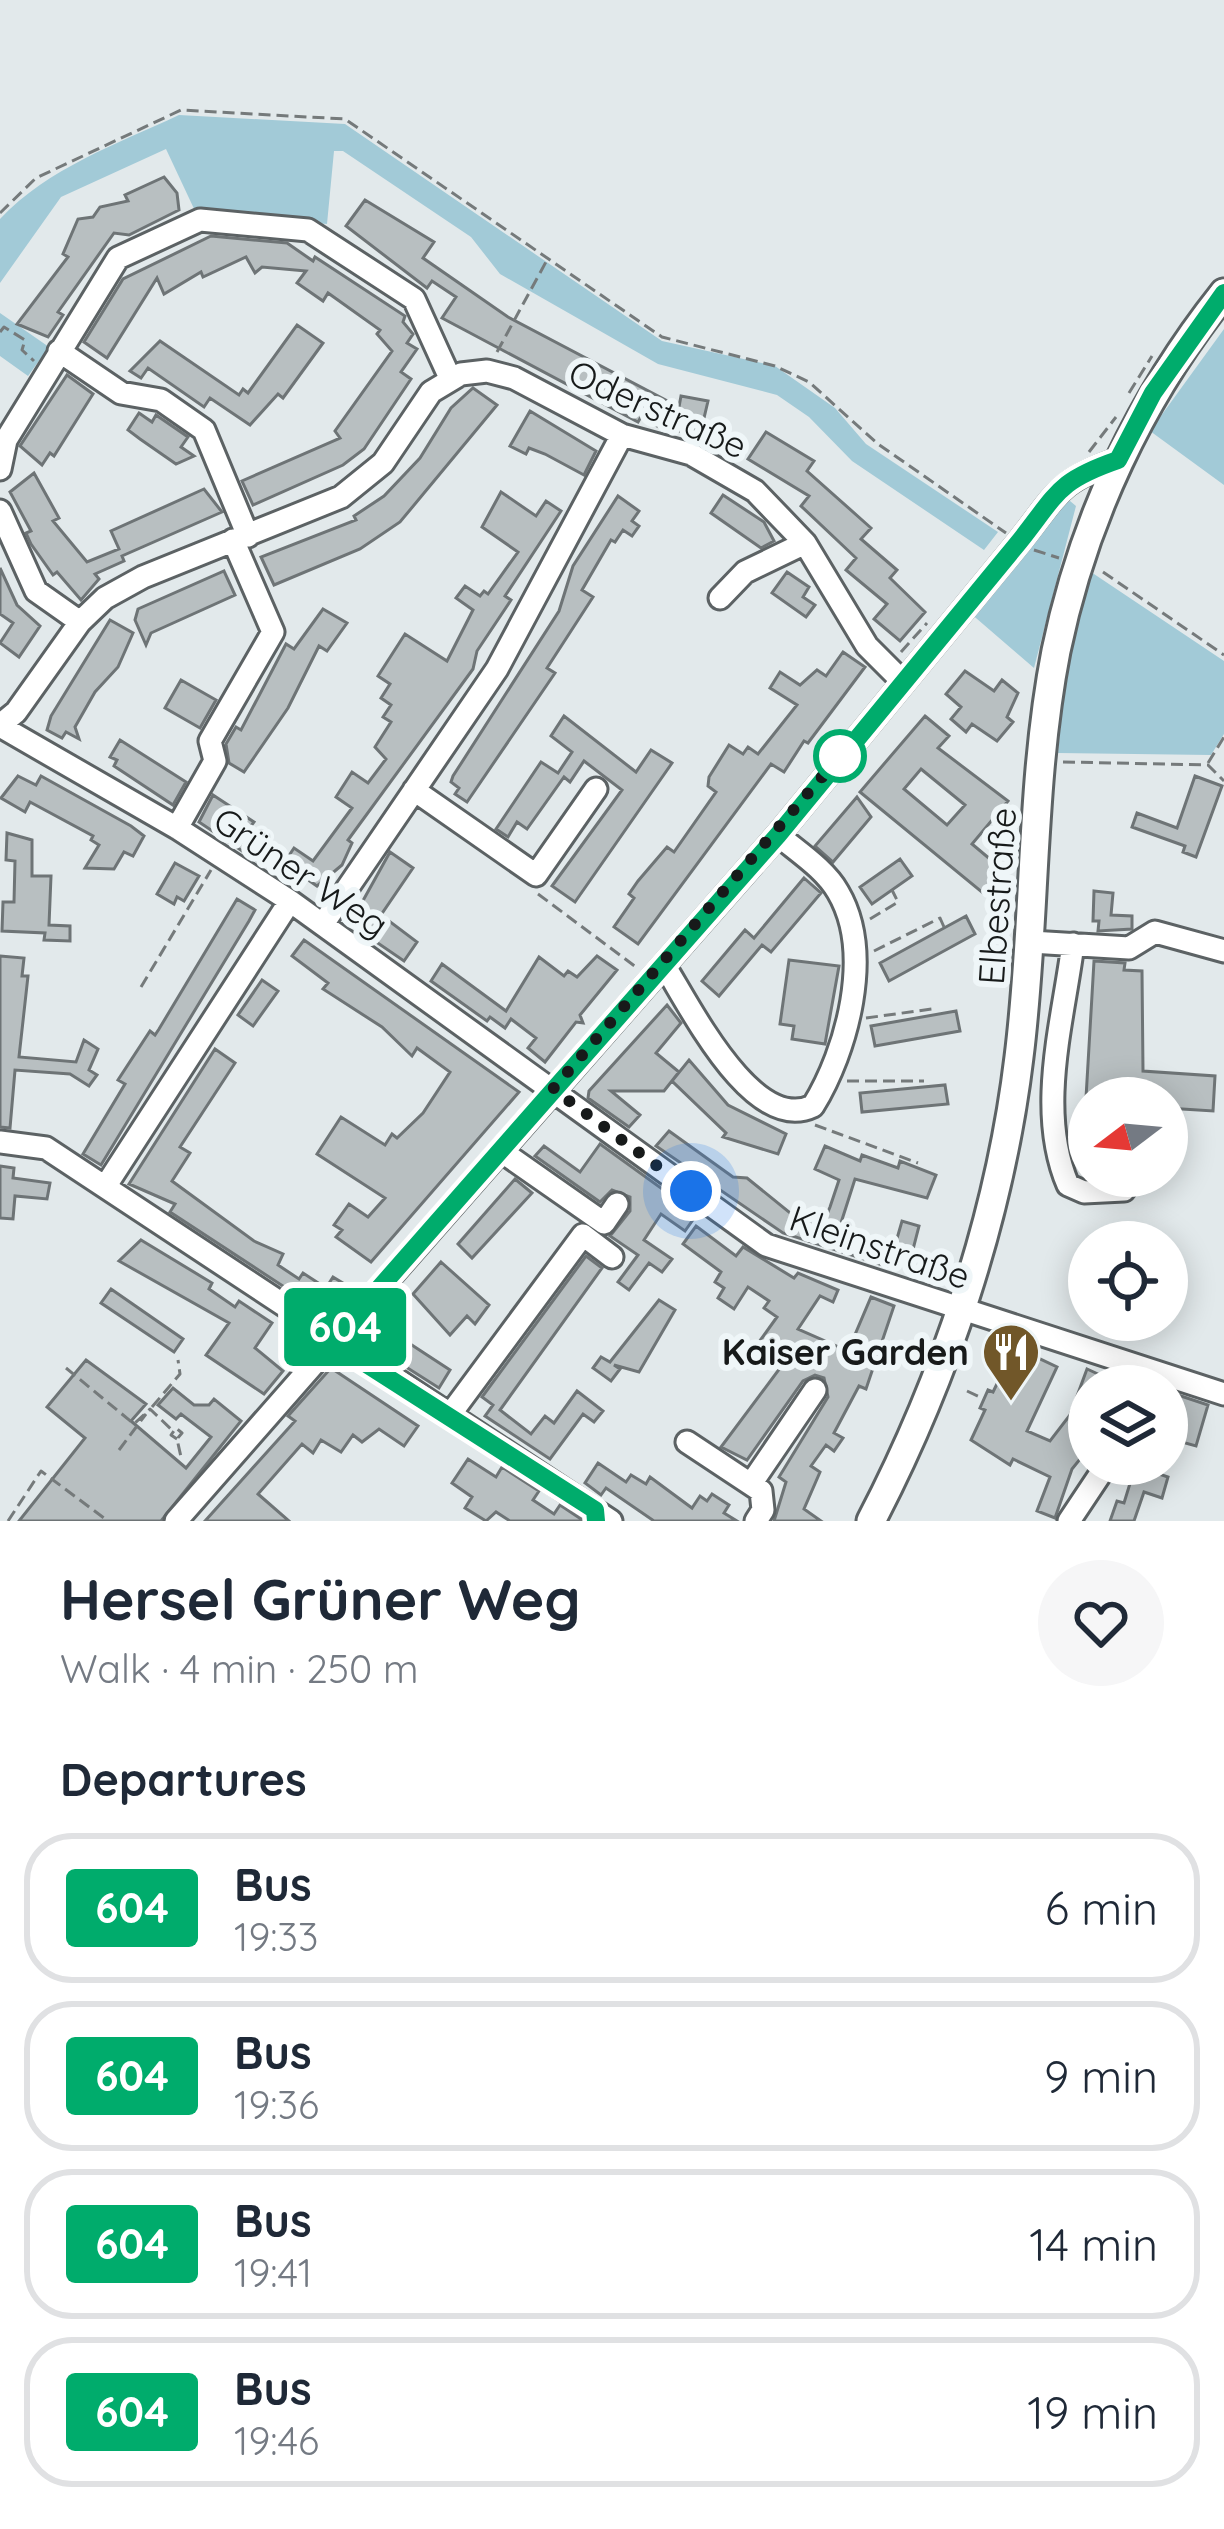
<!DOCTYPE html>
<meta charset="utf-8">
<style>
:root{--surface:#fff;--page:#f6f6f7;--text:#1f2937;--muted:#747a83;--line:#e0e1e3}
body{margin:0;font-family:Quicksand,sans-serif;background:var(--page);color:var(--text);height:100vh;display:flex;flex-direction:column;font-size:45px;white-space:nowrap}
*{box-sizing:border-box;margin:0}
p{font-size:39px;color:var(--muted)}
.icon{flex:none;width:66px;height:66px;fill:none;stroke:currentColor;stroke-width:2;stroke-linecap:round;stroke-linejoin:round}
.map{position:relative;height:1521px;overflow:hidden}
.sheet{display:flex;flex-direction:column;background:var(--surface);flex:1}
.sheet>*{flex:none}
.badge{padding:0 24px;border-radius:9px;font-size:42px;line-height:78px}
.needle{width:78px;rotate:254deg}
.buttons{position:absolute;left:1068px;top:1077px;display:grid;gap:24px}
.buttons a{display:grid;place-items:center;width:120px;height:120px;border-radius:50%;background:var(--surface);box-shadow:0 6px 30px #0003;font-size:60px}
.you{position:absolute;width:60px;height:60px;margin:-30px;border:9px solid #fff;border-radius:50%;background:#1a73e8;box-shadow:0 0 0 18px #1a73e833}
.map>.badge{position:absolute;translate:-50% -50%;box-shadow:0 0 0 6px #fff}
h2{padding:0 60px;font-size:45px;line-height:108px}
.round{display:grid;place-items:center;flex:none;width:126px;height:126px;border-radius:63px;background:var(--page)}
.summary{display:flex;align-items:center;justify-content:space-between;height:204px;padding:0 60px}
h1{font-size:57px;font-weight:700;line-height:90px}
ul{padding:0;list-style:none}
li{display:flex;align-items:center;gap:36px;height:150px;margin:0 24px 18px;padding:0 36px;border:6px solid var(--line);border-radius:48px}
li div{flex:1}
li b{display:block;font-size:45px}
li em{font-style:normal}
li .badge{min-width:132px;font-weight:700;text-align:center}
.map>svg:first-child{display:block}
</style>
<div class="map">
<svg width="1224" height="1521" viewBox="0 0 1224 1521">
<rect width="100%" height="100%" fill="#e2e9eb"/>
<path fill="#a2cad7" d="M 179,115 L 345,124 L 662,341 L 775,366 L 835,408 L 866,444 L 998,532 L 984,550 L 852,461 L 809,417 L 777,395 L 658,364 L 500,274 L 471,237 L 343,151 L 334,151 L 327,224 L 196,213 L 166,149 L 61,197 L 0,283 L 0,219 C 48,168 117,144 179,115 Z
M 0,313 L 49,347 L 28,376 L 0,356 Z
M 1224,329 L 1224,485 L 1150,431 Z
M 1070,501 L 1076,506 L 1034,668 L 969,612 L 994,582 L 998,585 L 1003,572 L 1058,507 Z
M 1091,572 L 1224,661 L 1224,734 L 1211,755 L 1058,753 L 1067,658 Z"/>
<path fill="#b8bfc1" stroke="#6e7476" stroke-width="3" fill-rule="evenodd" d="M 164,177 L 177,193 L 179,210 L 129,235 L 114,233 L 58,312 L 63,315 L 48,337 L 17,324 L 68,257 L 63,254 L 78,219 L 93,217 L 100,207 L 128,201 L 125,195 Z
M 365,200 L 434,242 L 423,258 L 508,317 L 679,407 L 681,396 L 708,401 L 700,435 L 659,427 L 641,417 L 638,422 L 442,318 L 456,297 L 432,281 L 427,288 L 346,226 Z
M 211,236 L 287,243 L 313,261 L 315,257 L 405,316 L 403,322 L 413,334 L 407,343 L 417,349 L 401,372 L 411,379 L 364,449 L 343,465 L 253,505 L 242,481 L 340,438 L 335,431 L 392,351 L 377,334 L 380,330 L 328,293 L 323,301 L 297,283 L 306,271 L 262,267 L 255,273 L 246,257 L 203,277 L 201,272 L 164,294 L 157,278 L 107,358 L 84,342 L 123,279 Z
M 297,325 L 323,343 L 283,398 L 278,394 L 250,425 L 210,398 L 204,407 L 148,368 L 141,378 L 130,371 L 160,341 L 239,395 L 243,389 L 248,393 Z
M 67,375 L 93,394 L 54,456 L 50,453 L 42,465 L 20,446 Z
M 473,388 L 497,405 L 400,522 L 360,549 L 274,585 L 261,557 L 356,520 L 354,516 L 384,496 L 420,458 L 451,408 Z
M 530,411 L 596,451 L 584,475 L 545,454 L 529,448 L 526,454 L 510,446 Z
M 139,413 L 152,422 L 156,415 L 188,437 L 181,447 L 194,456 L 176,464 L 140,439 L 128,430 Z
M 766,432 L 814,461 L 807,471 L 871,528 L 861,539 L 897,570 L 890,578 L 925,612 L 900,641 L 874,619 L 887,604 L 846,570 L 856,558 L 801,506 L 809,496 L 748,459 Z
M 34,473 L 59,518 L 53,521 L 87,562 L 119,549 L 111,531 L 204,489 L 222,512 L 122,556 L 124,561 L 95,574 L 99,579 L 81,600 L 57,572 L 53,575 L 31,544 L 26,533 L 31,531 L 10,492 Z
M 501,492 L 536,516 L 546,501 L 561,511 L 505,596 L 511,600 L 477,651 L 473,669 L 348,840 L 352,843 L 342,865 L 317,886 L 284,863 L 294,848 L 313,861 L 352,808 L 336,797 L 352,772 L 368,783 L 386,759 L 375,747 L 391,722 L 383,717 L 391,705 L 381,698 L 390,684 L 378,676 L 405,634 L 447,661 L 473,610 L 456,598 L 465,586 L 480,596 L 484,591 L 488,594 L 518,552 L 482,527 Z
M 723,495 L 764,522 L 774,541 L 761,548 L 711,513 Z
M 618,496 L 639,511 L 632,521 L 639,526 L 632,536 L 623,530 L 615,542 L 611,540 L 582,590 L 593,597 L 547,668 L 555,673 L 467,802 L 455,794 L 459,788 L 451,782 L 453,776 L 559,611 L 573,566 Z
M 0,568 L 17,605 L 40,626 L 19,657 L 0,643 L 13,623 L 0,614 Z
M 224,571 L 235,595 L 151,633 L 146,645 L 135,620 L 138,609 Z
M 787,572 L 809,587 L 803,597 L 815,605 L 806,617 L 772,593 Z
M 323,609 L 347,623 L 327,651 L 319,646 L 288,708 L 244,772 L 229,763 L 226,744 L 236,727 L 241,730 L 286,644 L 294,649 Z
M 110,620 L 133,633 L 118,667 L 95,692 L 75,727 L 79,739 L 66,732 L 62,738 L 47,730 L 51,716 Z
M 843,652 L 865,667 L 808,743 L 804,741 L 784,772 L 771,764 L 638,944 L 614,927 L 634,898 L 629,894 L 638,881 L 667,847 L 674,852 L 716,792 L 708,786 L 709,777 L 729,745 L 743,754 L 748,747 L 758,754 L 797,705 L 770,688 L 780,672 L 800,685 L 817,670 L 826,676 Z
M 965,671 L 994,691 L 1002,680 L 1018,693 L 1007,717 L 1013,722 L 997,741 L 972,724 L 966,732 L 951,719 L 961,707 L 946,694 Z
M 181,680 L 216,700 L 200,728 L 165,708 Z
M 564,716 L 636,772 L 651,750 L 672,763 L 575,902 L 552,886 L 622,790 L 584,761 L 570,782 L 564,777 L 527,829 L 517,822 L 508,837 L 496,829 L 541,762 L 558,773 L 572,752 L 551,736 Z
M 925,716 L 949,736 L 938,748 L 1008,801 L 972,844 L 1003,870 L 983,893 L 860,792 ZM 921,769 L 965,805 L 947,825 L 904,789 Z
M 120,740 L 186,782 L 173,805 L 114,766 L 117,760 L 110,757 Z
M 18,776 L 36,785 L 41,776 L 131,826 L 144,836 L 133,856 L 124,852 L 114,869 L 85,868 L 99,845 L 91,840 L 93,836 L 30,802 L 25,812 L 1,798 Z
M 1195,776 L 1222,786 L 1196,857 L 1183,852 L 1185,846 L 1132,827 L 1137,813 L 1177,828 Z
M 213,795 L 254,822 L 248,830 L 272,846 L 260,863 L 199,822 Z
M 857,797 L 871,817 L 833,862 L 815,846 Z
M 7,833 L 32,840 L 32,876 L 51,876 L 49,925 L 70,926 L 70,941 L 44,940 L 45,933 L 2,931 L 3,902 L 14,902 L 15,861 L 6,860 Z
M 390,852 L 413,868 L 381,915 L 417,942 L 404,961 L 350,924 Z
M 900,859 L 912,876 L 872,904 L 860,887 Z
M 175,863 L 199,876 L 184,901 L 177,897 L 174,904 L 157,894 Z
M 804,878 L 821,893 L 771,952 L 762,945 L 719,996 L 702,981 L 745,930 L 754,938 Z
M 1094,891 L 1113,893 L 1111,915 L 1132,916 L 1132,929 L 1098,931 L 1099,921 L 1093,921 Z
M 237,899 L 255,910 L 249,921 L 101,1165 L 83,1154 L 125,1084 L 118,1080 L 150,1031 L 155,1035 L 159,1029 Z
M 966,916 L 975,934 L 889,981 L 880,963 Z
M 304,940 L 519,1092 L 371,1262 L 336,1237 L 342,1230 L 334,1225 L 349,1204 L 368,1217 L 385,1198 L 317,1154 L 341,1117 L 385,1145 L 392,1134 L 397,1138 L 423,1113 L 450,1072 L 417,1048 L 412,1056 L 382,1027 L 323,989 L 328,983 L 292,956 Z
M 0,956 L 24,958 L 22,976 L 28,976 L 19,1057 L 76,1062 L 84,1040 L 98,1049 L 89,1070 L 97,1075 L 89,1086 L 70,1074 L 15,1070 L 10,1128 L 0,1127 Z
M 597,956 L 617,970 L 580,1015 L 583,1023 L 576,1022 L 545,1062 L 528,1048 L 536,1038 L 511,1019 L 505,1028 L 490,1017 L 487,1021 L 431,981 L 442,964 L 506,1011 L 539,957 L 564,976 L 568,971 L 577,977 Z
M 789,960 L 839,966 L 825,1044 L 792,1039 L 794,1026 L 780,1024 Z
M 1094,961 L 1125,963 L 1124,970 L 1142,971 L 1143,1071 L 1215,1076 L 1213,1111 L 1167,1108 L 1167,1098 L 1086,1098 Z
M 262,980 L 278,991 L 253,1026 L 238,1015 Z
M 667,1005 L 681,1023 L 656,1053 L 679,1072 L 664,1091 L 611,1091 L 640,1115 L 629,1127 L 588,1098 L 589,1091 Z
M 956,1011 L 960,1031 L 875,1046 L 871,1026 Z
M 215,1049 L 235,1063 L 180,1147 L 190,1153 L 172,1181 L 254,1241 L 283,1254 L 278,1265 L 299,1279 L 303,1273 L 326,1288 L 333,1277 L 346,1285 L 324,1313 L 170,1212 L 175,1204 L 129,1184 Z
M 689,1060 L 728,1105 L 786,1134 L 778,1154 L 723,1137 L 726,1133 L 672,1081 Z
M 945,1085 L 948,1104 L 862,1112 L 860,1093 Z
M 669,1131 L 733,1177 L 747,1178 L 800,1221 L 803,1212 L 825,1219 L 830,1207 L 839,1180 L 815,1169 L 825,1146 L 860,1161 L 862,1155 L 898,1168 L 900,1161 L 936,1175 L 927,1198 L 855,1179 L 840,1226 L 894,1249 L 902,1221 L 919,1226 L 911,1257 L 894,1252 L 889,1267 L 783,1233 L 656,1146 Z
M 600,1144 L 697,1214 L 685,1231 L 661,1214 L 644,1240 L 672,1259 L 662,1272 L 649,1263 L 629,1290 L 618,1282 L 638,1255 L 610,1236 L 630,1211 L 630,1197 L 612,1190 L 600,1202 L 535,1156 L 544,1146 L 580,1172 Z
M 0,1166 L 14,1168 L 13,1178 L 50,1183 L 47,1199 L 15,1196 L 13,1219 L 0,1218 Z
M 515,1179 L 532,1193 L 472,1258 L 458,1244 Z
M 696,1226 L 736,1256 L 743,1247 L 794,1278 L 798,1273 L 838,1290 L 833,1302 L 820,1296 L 798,1329 L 848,1351 L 871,1297 L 894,1306 L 866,1389 L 859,1386 L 834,1433 L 843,1438 L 834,1451 L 826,1445 L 811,1466 L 820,1472 L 804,1509 L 821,1521 L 774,1521 L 786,1482 L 779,1477 L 828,1397 L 824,1378 L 815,1375 L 803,1381 L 747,1460 L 721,1447 L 789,1356 L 759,1342 L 777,1317 L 764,1308 L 769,1301 L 748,1287 L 734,1309 L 718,1298 L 724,1288 L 715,1282 L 721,1272 L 683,1244 Z
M 141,1240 L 212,1283 L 209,1289 L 235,1307 L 239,1301 L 272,1323 L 255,1348 L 283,1371 L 264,1394 L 206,1355 L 229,1323 L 119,1261 Z
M 586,1256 L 602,1268 L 500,1410 L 531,1434 L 545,1416 L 554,1423 L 577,1391 L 603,1411 L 594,1422 L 583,1414 L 550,1459 L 485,1416 L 493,1405 L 482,1397 Z
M 441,1262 L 489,1305 L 475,1324 L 467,1316 L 450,1335 L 413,1294 Z
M 111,1289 L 183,1339 L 174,1352 L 101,1303 Z
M 659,1300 L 675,1310 L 639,1372 L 614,1365 L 620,1369 L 611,1381 L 593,1368 L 601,1357 L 610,1362 Z
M 395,1334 L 450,1370 L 439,1388 L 384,1353 Z
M 1015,1347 L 1057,1367 L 1027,1431 L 1050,1441 L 1070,1415 L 1087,1369 L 1124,1386 L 1089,1386 L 1089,1448 L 1072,1469 L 1055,1518 L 1037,1511 L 1050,1477 L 1013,1459 L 1010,1465 L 971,1440 L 985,1410 L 980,1408 L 988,1390 L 993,1392 Z
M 86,1360 L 146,1404 L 131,1421 L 186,1468 L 211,1437 L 181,1414 L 176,1419 L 158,1405 L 173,1388 L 194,1405 L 209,1405 L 214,1399 L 241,1421 L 161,1521 L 19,1521 L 85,1438 L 47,1407 Z
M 331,1368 L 418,1426 L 404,1446 L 379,1429 L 362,1442 L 353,1435 L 341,1452 L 321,1440 L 313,1453 L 302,1444 L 258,1494 L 289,1521 L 205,1521 L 295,1421 L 288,1416 Z
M 1175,1394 L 1208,1405 L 1196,1446 L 1167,1438 Z
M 468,1459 L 496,1477 L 502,1467 L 539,1491 L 533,1500 L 554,1514 L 560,1505 L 584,1521 L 510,1521 L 496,1512 L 486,1521 L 465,1508 L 472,1497 L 452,1483 Z
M 598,1463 L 626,1482 L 631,1475 L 646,1484 L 650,1477 L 692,1508 L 700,1496 L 707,1501 L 712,1494 L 729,1505 L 724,1513 L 737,1521 L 654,1521 L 606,1488 L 601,1495 L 585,1483 Z
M 1136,1464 L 1158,1464 L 1156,1473 L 1168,1477 L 1162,1498 L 1144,1492 L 1134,1521 L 1110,1521 L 1117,1501 L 1124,1503 Z"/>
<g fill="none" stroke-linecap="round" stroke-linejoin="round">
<g stroke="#5c6264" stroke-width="27">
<path id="minor" d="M 59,351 L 121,393 L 161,400 L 204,430 L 248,536
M 0,469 L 6,440 L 118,258 L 200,220 L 308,230 L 414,299 L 450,378
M 0,511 L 36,591 L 80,622
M 720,598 L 745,572 L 805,543
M 0,725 L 16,712 L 80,622 L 105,598 L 143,577 L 341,497 L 383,463 L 431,392 L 461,374 L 487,371 L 514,378 L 622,435 L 691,454 L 755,491 L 805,543 L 867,646 L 902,681
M 0,726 L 177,828 L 290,901 L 766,1245 L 1224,1394
M 414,790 L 536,875 L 596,789
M 177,828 L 215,761 L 210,741 L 273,632 L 233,540
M 323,924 L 497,669 L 622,435
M 1031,942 L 1129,948 L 1155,932 L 1224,951
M 1073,944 C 1063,1022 1036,1110 1068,1185 L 1084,1192 L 1124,1190 L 1133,1176
M 664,965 C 690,1006 753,1135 813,1106 C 847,1051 874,953 838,892 C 825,869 798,852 778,835
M 0,1142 L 46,1148 L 611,1521
M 501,1151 L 604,1223 L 617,1204
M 105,1187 L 290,901
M 449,1416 L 583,1235 L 612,1257
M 687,1442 L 761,1491 L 763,1510 L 756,1521
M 751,1484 L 815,1390
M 176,1521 L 778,835 L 1019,542 C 1058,493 1057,482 1118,460
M 1069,1521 L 1107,1464"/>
</g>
<g stroke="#5c6264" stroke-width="33">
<path id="major" d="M 871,1521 C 945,1379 1000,1216 1019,1057 C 1036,923 1030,784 1056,651 C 1083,520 1141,397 1224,293"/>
</g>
<path stroke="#757a7b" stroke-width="3" stroke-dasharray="12 6" stroke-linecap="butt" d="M 0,213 L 36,178 L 181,110 L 345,119 L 662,337 L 775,366 L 809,382 L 878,444 L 1006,533
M 0,332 L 4,327 L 25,340 L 22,350 L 34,361
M 497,352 L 547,260
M 1129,393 L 1152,356
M 1089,452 L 1116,417
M 1034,550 L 1059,558
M 1103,572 L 1224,655
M 901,652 L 927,623
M 1063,762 L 1208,765 L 1224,781
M 1208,763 L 1224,737
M 538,894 L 636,967
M 870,919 L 898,902 L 892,890
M 874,951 L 940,918 L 944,927
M 141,987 L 211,870
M 866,1018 L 932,1009
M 847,1081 L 924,1081
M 815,1125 L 918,1163
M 66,1368 L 134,1424 L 150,1409 L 172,1430
M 967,1391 L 984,1399
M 152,1407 L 180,1374 L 178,1360
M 177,1439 L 171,1435 L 176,1428 L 182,1433 L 177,1439 L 181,1457
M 119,1450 L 146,1414
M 8,1521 L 41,1471 L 108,1521"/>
<use href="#minor" stroke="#fff" stroke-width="21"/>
<use href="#major" stroke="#fff" stroke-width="27"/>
</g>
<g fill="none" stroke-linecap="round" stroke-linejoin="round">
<g stroke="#fff" stroke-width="27">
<path id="line" d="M 596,1521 L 595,1510 L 332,1342 L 778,835 L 1019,542 C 1058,493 1057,481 1118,460 L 1153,393 L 1224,293"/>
</g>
<use href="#line" stroke="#00ac6c" stroke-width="18"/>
<path stroke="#171a1a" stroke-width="12" stroke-dasharray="0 21.6" d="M 691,1191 L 553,1089 L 840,756"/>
</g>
<defs>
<g id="restaurant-pin" transform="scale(3)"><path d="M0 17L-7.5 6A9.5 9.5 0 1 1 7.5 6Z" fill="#715729" stroke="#eff6f8"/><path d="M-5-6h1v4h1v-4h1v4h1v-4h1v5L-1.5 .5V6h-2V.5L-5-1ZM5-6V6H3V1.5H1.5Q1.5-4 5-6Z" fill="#fff"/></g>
</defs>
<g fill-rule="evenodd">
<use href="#restaurant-pin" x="1011" y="1352"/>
</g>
<circle fill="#fff" stroke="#00ac6c" stroke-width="6" cx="840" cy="756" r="24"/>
<g text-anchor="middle" stroke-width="12" stroke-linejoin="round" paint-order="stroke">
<g font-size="36" fill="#171a1a" stroke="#eff6f8">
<text transform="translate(658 409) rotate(24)" y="13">Oderstraße</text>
<text transform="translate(301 872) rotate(34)" y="13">Grüner Weg</text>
<text transform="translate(997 896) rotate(-86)" y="13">Elbestraße</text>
<text transform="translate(880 1247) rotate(19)" y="13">Kleinstraße</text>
</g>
<g font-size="36" font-weight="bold" fill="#171a1a" stroke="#eff6f8" text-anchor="end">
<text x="969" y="1365">Kaiser Garden</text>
</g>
</g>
</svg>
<div class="buttons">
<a><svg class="needle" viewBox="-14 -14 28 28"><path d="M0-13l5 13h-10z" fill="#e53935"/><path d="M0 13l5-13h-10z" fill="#747a83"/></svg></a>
<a><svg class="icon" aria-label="locate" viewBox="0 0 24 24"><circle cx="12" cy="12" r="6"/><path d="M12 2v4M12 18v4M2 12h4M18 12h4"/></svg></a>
<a><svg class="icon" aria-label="layers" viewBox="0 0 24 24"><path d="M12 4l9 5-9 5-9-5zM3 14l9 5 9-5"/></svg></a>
</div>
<div class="you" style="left:691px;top:1191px"></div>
<b class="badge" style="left:345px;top:1327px;background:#00ac6c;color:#fff">604</b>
</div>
<section class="sheet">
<div class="summary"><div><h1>Hersel Grüner Weg</h1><p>Walk · 4 min · 250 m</p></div><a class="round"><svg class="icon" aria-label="heart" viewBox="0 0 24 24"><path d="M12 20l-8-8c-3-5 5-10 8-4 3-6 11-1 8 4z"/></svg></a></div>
<h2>Departures</h2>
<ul>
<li><span class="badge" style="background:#00ac6c;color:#fff">604</span><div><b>Bus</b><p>19:33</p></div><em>6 min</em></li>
<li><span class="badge" style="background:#00ac6c;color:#fff">604</span><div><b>Bus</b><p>19:36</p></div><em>9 min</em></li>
<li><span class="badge" style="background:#00ac6c;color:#fff">604</span><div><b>Bus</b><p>19:41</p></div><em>14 min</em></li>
<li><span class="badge" style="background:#00ac6c;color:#fff">604</span><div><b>Bus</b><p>19:46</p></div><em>19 min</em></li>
</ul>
</section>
